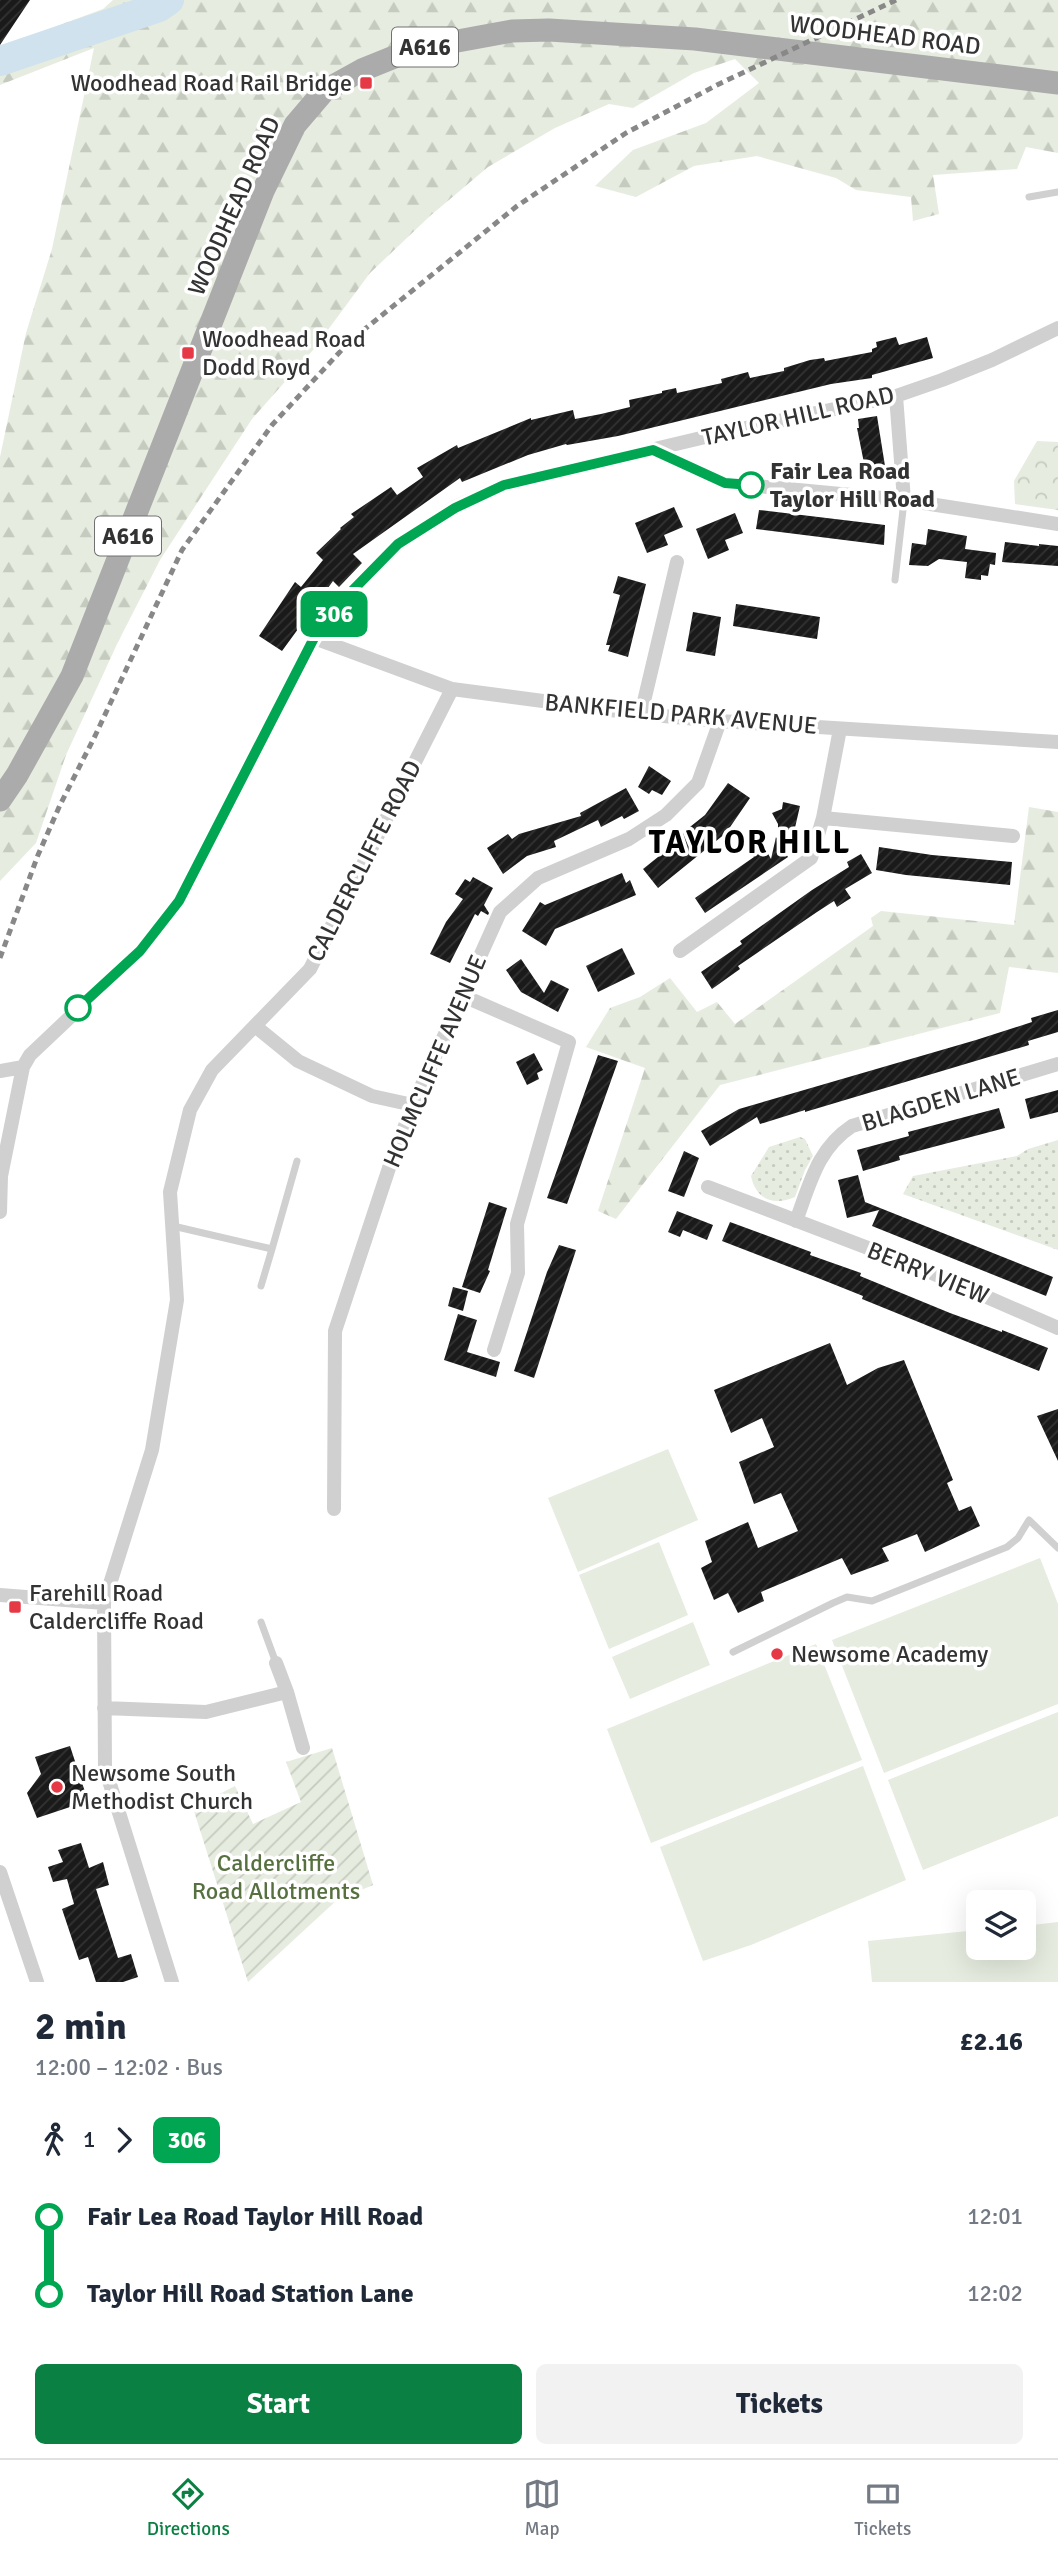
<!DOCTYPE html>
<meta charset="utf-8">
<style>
:root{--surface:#fff;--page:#f2f2f3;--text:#1f2937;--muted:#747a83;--line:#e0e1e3;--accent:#0b8043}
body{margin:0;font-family:Signika,sans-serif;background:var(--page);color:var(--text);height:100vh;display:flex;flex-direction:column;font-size:26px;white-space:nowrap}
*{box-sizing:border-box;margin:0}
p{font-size:23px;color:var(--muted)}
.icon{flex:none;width:38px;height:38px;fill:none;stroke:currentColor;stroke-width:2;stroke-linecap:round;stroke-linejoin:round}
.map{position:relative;height:1982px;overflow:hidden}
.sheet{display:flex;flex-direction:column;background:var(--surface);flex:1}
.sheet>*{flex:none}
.badge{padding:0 14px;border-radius:10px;font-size:24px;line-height:46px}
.buttons{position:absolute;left:966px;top:1890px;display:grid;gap:14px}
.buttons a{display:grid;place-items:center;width:70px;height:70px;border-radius:10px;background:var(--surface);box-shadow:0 7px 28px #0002;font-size:35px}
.map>.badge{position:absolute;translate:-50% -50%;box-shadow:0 0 0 4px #fff}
.legs{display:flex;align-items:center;gap:10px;height:77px;padding:0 35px;font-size:23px}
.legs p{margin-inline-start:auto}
.head{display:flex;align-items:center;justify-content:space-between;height:119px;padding:0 35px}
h1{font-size:38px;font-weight:800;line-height:52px}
.cta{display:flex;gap:14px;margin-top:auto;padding:14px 35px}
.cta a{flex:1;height:80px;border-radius:10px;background:var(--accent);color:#fff;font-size:28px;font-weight:800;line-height:80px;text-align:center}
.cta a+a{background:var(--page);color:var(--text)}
ul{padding:0 35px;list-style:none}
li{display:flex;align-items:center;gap:24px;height:77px;font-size:26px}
li i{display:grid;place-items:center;width:10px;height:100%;margin:0 9px;background:currentColor}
li i::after{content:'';width:18px;height:18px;margin:-9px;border:5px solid;border-radius:50%;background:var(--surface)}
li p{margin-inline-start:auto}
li:first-child i{background:linear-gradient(#0000 50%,currentColor 0)}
li:last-child i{background:linear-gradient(currentColor 50%,#0000 0)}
.tabs{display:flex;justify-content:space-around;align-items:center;height:98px;border-top:2px solid var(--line);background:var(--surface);font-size:19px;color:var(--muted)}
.tabs a{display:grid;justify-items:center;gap:4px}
.tabs .on{color:var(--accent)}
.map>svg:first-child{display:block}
</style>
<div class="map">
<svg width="1058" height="1982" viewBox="0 0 1058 1982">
<defs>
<pattern id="grass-dots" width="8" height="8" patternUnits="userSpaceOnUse" patternTransform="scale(1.75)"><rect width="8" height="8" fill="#e6ecdf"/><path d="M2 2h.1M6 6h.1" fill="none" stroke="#c6cbc0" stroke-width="1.8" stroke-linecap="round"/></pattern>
<pattern id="forest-firs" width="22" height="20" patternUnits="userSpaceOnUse" patternTransform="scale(1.75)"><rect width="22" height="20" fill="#e6ecdf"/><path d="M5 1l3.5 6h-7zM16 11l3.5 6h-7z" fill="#c6cbc0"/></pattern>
<pattern id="park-crowns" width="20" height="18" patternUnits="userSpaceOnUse" patternTransform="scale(1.75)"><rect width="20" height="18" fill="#e6ecdf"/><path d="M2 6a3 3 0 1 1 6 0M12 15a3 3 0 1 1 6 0" fill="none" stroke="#c6cbc0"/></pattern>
<pattern id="garden-furrows" width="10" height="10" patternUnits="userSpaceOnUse" patternTransform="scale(1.75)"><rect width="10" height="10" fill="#e6ecdf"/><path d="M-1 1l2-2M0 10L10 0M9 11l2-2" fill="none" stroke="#c6cbc0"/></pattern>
<pattern id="building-hatch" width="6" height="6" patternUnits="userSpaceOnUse" patternTransform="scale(1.75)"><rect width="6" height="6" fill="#1a1a1a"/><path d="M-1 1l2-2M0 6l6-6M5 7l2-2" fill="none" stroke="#333"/></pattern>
</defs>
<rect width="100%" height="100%" fill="#fff"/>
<path fill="url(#grass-dots)" d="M 800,1137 L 805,1139 L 813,1156 L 805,1170 L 795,1197 C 774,1206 756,1200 751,1176 L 769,1147 Z
M 1058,1140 L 1058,1250 L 903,1194 L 913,1176 L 1017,1156 L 1028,1149 Z"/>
<path fill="url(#forest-firs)" d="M 113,0 L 1058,0 L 1058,153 L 1026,147 L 1017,169 L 933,175 L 939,214 L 913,221 L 911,197 L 856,190 L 836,178 L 757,156 L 694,166 L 636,197 L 595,186 L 633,150 L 706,123 L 759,83 L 735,59 L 694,73 L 633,108 L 609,104 L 555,128 L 488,167 L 430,216 L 370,273 L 313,350 L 252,419 L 160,560 L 118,642 L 66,755 L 36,843 L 0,881 L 0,457 L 26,333 L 52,249 L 94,48 L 0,85 L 0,47 L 103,9 Z
M 1029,807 L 1058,812 L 1058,973 L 1009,967 L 1000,1013 L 720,1085 L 616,1219 L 598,1211 L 645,1068 L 586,1047 L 610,1008 L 640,997 L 670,978 L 697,1012 L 717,1002 L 735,1024 L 873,926 L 871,918 L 881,911 L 1014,925 Z"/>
<path fill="url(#park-crowns)" d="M 1037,441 L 1058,442 L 1058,510 L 1015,504 L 1014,481 Z"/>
<path fill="url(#garden-furrows)" d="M 332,1748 L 373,1885 L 337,1900 L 248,1982 L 193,1808 L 235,1786 L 253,1824 L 301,1802 L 286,1762 Z"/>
<path fill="#e6ecdf" d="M 668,1449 L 698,1520 L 578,1572 L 548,1498 Z
M 659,1542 L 688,1615 L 609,1649 L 579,1575 Z
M 1040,1558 L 1058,1604 L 1058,1704 L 884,1773 L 832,1640 Z
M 693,1622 L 710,1665 L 630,1699 L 612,1657 Z
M 816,1644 L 862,1760 L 651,1843 L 607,1729 Z
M 1058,1712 L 1058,1816 L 923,1870 L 888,1780 Z
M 863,1766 L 906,1880 L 751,1945 L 703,1961 L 660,1847 Z
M 1058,1922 L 1058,1982 L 872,1982 L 868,1941 L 978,1930 L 978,1948 L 1024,1948 L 1024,1926 Z"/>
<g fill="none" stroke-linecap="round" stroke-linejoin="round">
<path stroke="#cfe2ee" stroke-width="30" d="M 0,61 L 159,7 L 169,0"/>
</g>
<path fill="url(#building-hatch)" d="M 0,0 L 30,0 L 0,45 Z
M 896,337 L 899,345 L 927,337 L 933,358 L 872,375 L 872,378 L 831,384 L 618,436 L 567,445 L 566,444 L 528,455 L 462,482 L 460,478 L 353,554 L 362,563 L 339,587 L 333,581 L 282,651 L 259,636 L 295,582 L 301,587 L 323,560 L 316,553 L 341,529 L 340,528 L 354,517 L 351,514 L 391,487 L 397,495 L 423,477 L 417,468 L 457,445 L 458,448 L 531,418 L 531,420 L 573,410 L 575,419 L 601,414 L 630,407 L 629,400 L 662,393 L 662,391 L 676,388 L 677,393 L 722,383 L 721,379 L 748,372 L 750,378 L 784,371 L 784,368 L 810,360 L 824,358 L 825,361 L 872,352 L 872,349 L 877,347 L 876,342 Z
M 877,416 L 885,466 L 865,468 L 857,428 L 859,428 L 858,419 Z
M 674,507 L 683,527 L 664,535 L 668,545 L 647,553 L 635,523 Z
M 759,510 L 885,525 L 884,545 L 756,529 Z
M 735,513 L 743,533 L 725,540 L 729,550 L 708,559 L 696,529 Z
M 928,529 L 967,536 L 965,549 L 996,553 L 995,565 L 990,564 L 988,576 L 981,575 L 981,580 L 965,578 L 967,562 L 939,559 L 928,566 L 909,565 L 912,543 L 926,545 Z
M 1005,542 L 1039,546 L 1039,544 L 1058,546 L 1058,566 L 1002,562 Z
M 618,576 L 646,584 L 628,657 L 608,651 L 610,645 L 606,645 L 620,595 L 613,593 Z
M 736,604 L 820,617 L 817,639 L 733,626 Z
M 693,612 L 721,617 L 715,656 L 686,651 Z
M 649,766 L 671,781 L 662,795 L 652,790 L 649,794 L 638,787 Z
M 728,783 L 750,798 L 726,833 L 658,888 L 643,869 L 673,845 L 671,842 L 705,815 Z
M 626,788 L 639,811 L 624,819 L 622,816 L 601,827 L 598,820 L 554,841 L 556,847 L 527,856 L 503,874 L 487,848 L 508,834 L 512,839 L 519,834 L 581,816 L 580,813 Z
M 783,802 L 800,806 L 794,832 L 778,829 L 778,824 L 772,813 L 782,809 Z
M 776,837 L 788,857 L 705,913 L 695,898 L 754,857 L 750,851 L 762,843 L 771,859 Z
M 879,847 L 932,855 L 1012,862 L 1010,885 L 906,875 L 876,870 Z
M 861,854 L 872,873 L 845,889 L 851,898 L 837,907 L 834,901 L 817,912 L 738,966 L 740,969 L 712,989 L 701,972 L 742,944 L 740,941 L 812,890 L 849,867 L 847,862 Z
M 622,873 L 626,883 L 630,880 L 636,895 L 555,929 L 546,946 L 522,931 L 540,902 L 545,905 Z
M 473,877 L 493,888 L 484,905 L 489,913 L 488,915 L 481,911 L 478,916 L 475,914 L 450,963 L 430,954 L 446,922 L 463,899 L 455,894 L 465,879 L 470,882 Z
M 622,948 L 635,974 L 598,992 L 586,966 Z
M 521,959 L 544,993 L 551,980 L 569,989 L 558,1012 L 521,992 L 506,970 Z
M 1058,1010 L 1058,1032 L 1028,1041 L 1029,1045 L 805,1112 L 805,1110 L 760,1124 L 757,1117 L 710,1146 L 701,1131 L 739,1109 L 976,1040 L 1032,1022 L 1031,1018 Z
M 534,1053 L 543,1070 L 537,1073 L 539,1079 L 527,1085 L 516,1062 Z
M 598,1055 L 618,1061 L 567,1204 L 547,1198 Z
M 1058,1090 L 1058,1112 L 1030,1119 L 1025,1099 Z
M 999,1108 L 1005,1128 L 899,1156 L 900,1160 L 863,1171 L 857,1150 L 909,1136 L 908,1132 Z
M 684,1151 L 699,1158 L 684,1197 L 668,1191 Z
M 858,1175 L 865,1202 L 1053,1277 L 1046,1296 L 872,1226 L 879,1210 L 847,1218 L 838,1180 Z
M 489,1202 L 507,1208 L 488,1270 L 490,1271 L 480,1293 L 462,1287 Z
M 677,1211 L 713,1225 L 707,1240 L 683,1230 L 680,1237 L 668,1232 Z
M 730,1222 L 811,1252 L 810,1255 L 861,1273 L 860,1276 L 950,1313 L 1002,1332 L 1002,1330 L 1048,1348 L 1039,1371 L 862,1299 L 863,1296 L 818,1278 L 722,1241 Z
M 559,1245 L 576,1250 L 534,1378 L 514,1371 L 547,1272 Z
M 453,1287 L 468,1291 L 463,1311 L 448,1306 Z
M 458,1314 L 477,1320 L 467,1352 L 500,1362 L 496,1377 L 444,1360 Z
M 830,1343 L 847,1385 L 878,1368 L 904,1360 L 953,1480 L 947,1483 L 959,1511 L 971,1506 L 980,1526 L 925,1552 L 917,1534 L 882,1548 L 889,1561 L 851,1575 L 842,1558 L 761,1592 L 764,1601 L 738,1613 L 728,1593 L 714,1600 L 701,1568 L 712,1562 L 705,1541 L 748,1522 L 758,1548 L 798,1531 L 781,1493 L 754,1504 L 739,1462 L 774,1447 L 762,1418 L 731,1433 L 714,1390 Z
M 1058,1409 L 1058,1461 L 1037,1416 Z
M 70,1746 L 88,1801 L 37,1818 L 27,1793 L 41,1774 L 35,1757 Z
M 81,1843 L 89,1868 L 103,1862 L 109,1885 L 96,1889 L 118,1958 L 131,1954 L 138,1977 L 123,1982 L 96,1982 L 88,1957 L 79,1960 L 62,1909 L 74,1904 L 67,1879 L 53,1882 L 48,1867 L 63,1862 L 58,1850 Z"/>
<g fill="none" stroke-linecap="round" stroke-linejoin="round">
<path stroke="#d0d0d0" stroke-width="7" d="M 1029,197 L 1058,192
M 895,580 L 904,501
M 173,1226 L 272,1249 L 297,1161
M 261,1286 L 272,1249
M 261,1622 L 276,1663
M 733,1652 L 833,1603 L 847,1597 L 872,1601 L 1007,1547 L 1018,1538 L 1029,1520 L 1058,1548"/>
<path stroke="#d0d0d0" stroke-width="14" d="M 896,396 L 904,500
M 653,450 L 725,483 L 904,500 L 1058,524
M 314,638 L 452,689 L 641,714 L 720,721 L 1058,742
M 641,714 L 677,562
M 823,818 L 1013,836
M 680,951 L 811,858 L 823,818 L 840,729
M 461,995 L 569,1042 L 517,1224 L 518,1273 L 494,1350
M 255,1026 L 298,1061 L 372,1096 L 413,1105
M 0,1071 L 23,1067
M 708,1187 L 923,1269 L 1058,1328
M 0,1212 L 1,1176 L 23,1067 L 30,1055 L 140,951 L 179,901 L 314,638 L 351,592 L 398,544 L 455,507 L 504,485 L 722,433 L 896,396 L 942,380 L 992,360 L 1058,328
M 796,1221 C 810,1184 817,1149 852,1126 L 1058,1064
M 334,1509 L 335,1331 L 391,1162 L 413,1105 L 500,912 L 538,878 L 629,839 L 666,815 L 698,783 L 720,721
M 0,1595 L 104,1603
M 276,1663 L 287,1692
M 104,1708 L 206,1712 L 287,1692 L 303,1748
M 0,1872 L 37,1982
M 172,1982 L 105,1768 L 104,1603 L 152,1450 L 177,1300 L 170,1192 L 190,1110 L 212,1070 L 310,969 L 452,689"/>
<path stroke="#ababab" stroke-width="23" d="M 0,800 L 17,775 L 72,676 L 263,191 L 295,125 L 324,91 L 362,70 L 414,49 L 512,31 L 549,30 L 695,39 L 1058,83"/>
<path stroke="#888" stroke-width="5" stroke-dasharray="7 5" stroke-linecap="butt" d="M 0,958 L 38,855 L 60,805 L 95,736 L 182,550 L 272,425 L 350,341 L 517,206 L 626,133 L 717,85 L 896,0"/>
</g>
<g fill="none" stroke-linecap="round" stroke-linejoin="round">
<g stroke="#fff" stroke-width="16">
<path id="line-1" d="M 78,1008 L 140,951 L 179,901 L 314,638 L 351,592 L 398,544 L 455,508 L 504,485 L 653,450 L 725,483 L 751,485"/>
</g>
<use href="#line-1" stroke="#00a651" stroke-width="10"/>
</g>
<g fill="#e63946" stroke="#fff" stroke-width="2.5">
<rect x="359" y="76" width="14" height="14" rx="3.5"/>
<rect x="181" y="346" width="14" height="14" rx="3.5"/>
<rect x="8" y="1600" width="14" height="14" rx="3.5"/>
<circle cx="777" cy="1654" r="7"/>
<circle cx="57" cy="1787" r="7"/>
</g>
<g fill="#fff" stroke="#00a651" stroke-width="3.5">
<circle cx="751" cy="485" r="12"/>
<circle cx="78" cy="1008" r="12"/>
</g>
<g text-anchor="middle" stroke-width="7" stroke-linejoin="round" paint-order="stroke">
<g fill="#fff" stroke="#707070" stroke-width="2">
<rect x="392" y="27.5" width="66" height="39" rx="5"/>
<rect x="95" y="516.5" width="66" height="39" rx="5"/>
</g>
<g font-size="23" font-weight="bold" fill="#333">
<text x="425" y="55">A616</text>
<text x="128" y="544">A616</text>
</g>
<g font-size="24" fill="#333" stroke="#fff">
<text transform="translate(885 35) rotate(7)" y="8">WOODHEAD ROAD</text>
<text transform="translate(234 206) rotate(-66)" y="8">WOODHEAD ROAD</text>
<text transform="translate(798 416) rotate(-13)" y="8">TAYLOR HILL ROAD</text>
<text transform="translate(681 714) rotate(5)" y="8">BANKFIELD PARK AVENUE</text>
<text transform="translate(364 861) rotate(-63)" y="8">CALDERCLIFFE ROAD</text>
<text transform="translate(435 1061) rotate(-67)" y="8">HOLMCLIFFE AVENUE</text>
<text transform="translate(941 1100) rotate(-17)" y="8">BLAGDEN LANE</text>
<text transform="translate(928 1273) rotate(22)" y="8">BERRY VIEW</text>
</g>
<g font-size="24" fill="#333" stroke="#fff" text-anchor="start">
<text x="352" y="91" text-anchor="end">Woodhead Road Rail Bridge</text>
<text x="202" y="347">Woodhead Road<tspan x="202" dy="28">Dodd Royd</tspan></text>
<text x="29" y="1601">Farehill Road<tspan x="29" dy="28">Caldercliffe Road</tspan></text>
<text x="791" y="1662">Newsome Academy</text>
<text x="71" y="1781">Newsome South<tspan x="71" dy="28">Methodist Church</tspan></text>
</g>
<g font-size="24" font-weight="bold" fill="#333" stroke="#fff" text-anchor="start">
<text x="770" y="479">Fair Lea Road<tspan x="770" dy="28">Taylor Hill Road</tspan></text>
</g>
<g font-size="24" fill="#56703f" stroke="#fff">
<text x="276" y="1871">Caldercliffe<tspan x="276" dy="28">Road Allotments</tspan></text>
</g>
<g font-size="32" font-weight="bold" letter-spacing="2" fill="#000" stroke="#fff">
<text x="750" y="853">TAYLOR HILL</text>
</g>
</g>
</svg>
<div class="buttons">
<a><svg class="icon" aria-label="layers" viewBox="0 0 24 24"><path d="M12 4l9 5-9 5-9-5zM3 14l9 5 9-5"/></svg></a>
</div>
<b class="badge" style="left:334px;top:614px;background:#00a651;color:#fff">306</b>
</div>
<section class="sheet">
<div class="head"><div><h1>2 min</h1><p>12:00 – 12:02 · Bus</p></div><b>£2.16</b></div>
<div class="legs"><svg class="icon" aria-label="walk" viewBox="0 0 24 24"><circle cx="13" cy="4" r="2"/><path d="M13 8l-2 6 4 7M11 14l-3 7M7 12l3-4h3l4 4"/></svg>1<svg class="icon" aria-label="forward" viewBox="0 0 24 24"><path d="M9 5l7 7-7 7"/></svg><b class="badge" style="background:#00a651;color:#fff">306</b></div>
<ul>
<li><i style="color:#00a651"></i><b>Fair Lea Road Taylor Hill Road</b><p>12:01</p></li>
<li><i style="color:#00a651"></i><b>Taylor Hill Road Station Lane</b><p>12:02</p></li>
</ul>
<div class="cta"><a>Start</a><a>Tickets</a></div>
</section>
<nav class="tabs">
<a class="on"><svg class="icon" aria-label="directions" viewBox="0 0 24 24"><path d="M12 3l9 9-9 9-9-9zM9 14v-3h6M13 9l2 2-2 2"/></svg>Directions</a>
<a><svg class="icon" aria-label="map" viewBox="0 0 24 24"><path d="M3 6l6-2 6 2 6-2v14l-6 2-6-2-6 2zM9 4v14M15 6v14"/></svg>Map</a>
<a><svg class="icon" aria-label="tickets" viewBox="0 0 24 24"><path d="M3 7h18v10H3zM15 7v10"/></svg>Tickets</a>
</nav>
